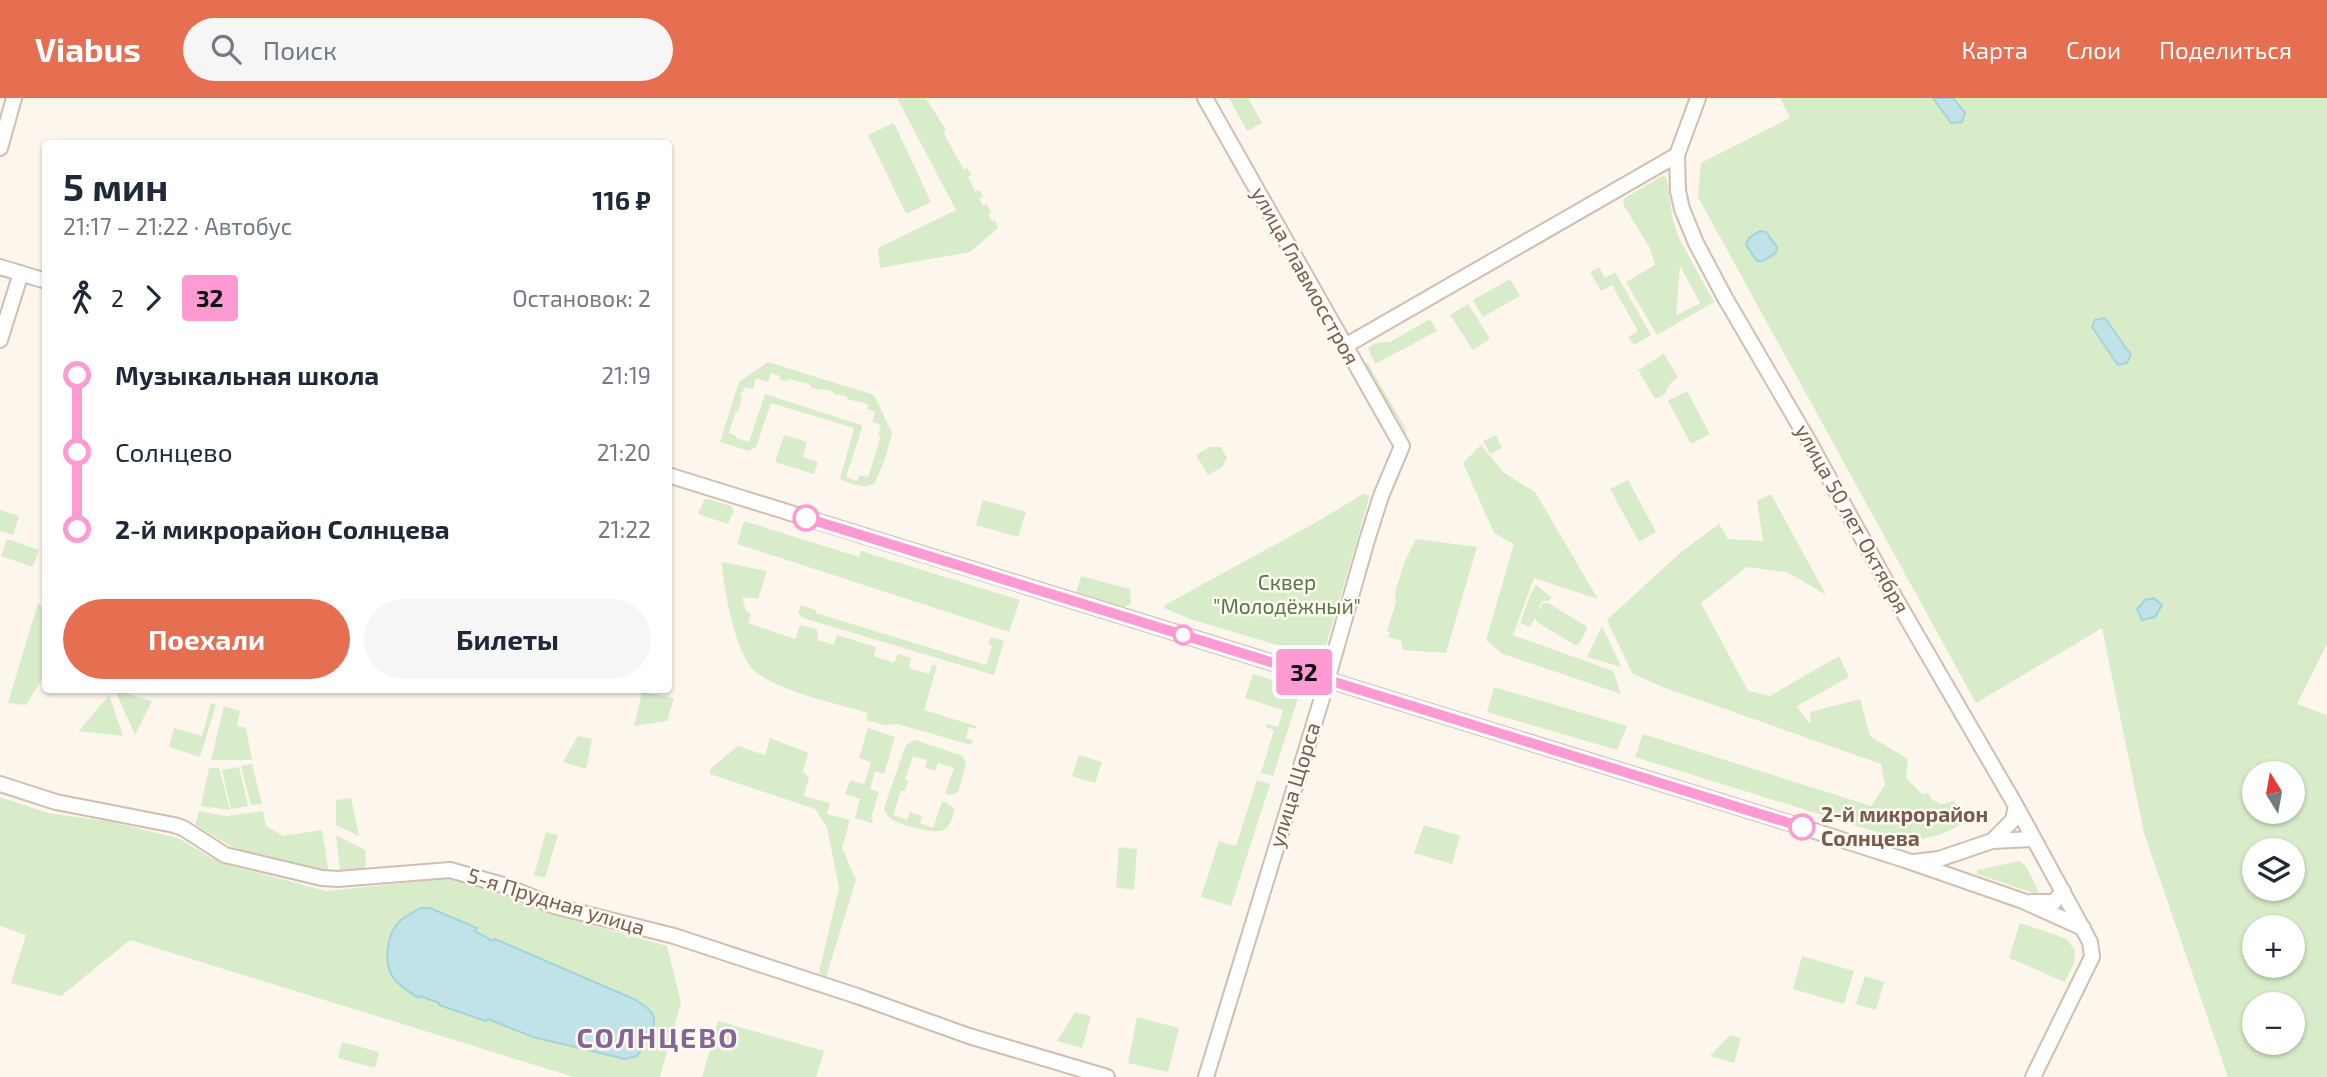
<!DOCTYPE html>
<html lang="ru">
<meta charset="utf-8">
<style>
:root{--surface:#fff;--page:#f6f6f7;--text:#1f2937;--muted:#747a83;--accent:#e76f51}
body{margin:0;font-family:"Exo 2",sans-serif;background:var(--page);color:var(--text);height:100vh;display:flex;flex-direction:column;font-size:26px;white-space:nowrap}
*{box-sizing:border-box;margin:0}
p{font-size:23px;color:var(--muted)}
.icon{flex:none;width:38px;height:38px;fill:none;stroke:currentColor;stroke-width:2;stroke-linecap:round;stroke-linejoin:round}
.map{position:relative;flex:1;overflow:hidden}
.side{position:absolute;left:42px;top:42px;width:630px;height:553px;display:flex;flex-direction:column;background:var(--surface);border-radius:7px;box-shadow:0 2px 5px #0004}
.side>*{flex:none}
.badge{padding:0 14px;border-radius:5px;font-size:24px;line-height:46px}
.needle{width:46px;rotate:349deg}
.buttons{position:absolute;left:2242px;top:663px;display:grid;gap:14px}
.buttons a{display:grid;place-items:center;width:63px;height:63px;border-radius:50%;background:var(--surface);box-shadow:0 2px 5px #0004;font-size:35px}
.map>.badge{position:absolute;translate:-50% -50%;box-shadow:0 0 0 4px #fff}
.legs{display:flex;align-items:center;gap:10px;height:77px;padding:0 21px;font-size:23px}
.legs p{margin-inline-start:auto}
.headline{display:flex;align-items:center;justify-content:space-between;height:119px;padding:0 21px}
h1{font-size:38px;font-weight:700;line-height:52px}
.cta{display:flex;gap:14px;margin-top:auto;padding:14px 21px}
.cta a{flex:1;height:80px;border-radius:42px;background:var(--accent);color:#fff;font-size:28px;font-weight:700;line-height:80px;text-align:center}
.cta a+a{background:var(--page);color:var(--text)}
ul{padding:0 21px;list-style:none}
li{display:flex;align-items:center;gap:24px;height:77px;font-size:26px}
li i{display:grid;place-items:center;width:10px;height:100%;margin:0 9px;background:currentColor}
li i::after{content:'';width:18px;height:18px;margin:-9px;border:5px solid;border-radius:50%;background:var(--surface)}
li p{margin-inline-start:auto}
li:first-child i{background:linear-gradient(#0000 50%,currentColor 0)}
li:last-child i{background:linear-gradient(currentColor 50%,#0000 0)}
header{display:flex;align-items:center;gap:42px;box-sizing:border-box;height:98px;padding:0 35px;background:var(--accent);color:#fff}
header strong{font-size:33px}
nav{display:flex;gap:38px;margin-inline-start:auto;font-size:24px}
.search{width:490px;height:63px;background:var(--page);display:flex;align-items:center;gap:18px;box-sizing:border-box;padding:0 24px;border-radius:38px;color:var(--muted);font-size:26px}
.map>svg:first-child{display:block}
</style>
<header>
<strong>Viabus</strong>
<div class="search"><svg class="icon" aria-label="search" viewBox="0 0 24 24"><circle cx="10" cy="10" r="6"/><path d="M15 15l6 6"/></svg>Поиск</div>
<nav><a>Карта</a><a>Слои</a><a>Поделиться</a></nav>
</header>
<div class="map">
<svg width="2327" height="979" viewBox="0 0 2327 979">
<rect width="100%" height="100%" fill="#fdf6ec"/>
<path fill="#d8ecc9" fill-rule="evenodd" d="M 897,0 L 926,0 L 946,32 L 943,34 L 964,72 L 967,70 L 971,76 L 968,79 L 975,94 L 979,92 L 983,98 L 979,100 L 983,108 L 987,106 L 991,114 L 988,116 L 992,123 L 995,122 L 998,130 L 970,154 L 880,170 L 878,150 L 956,112 Z
M 1229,0 L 1248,0 L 1262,25 L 1247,33 Z
M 1780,0 L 2327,0 L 2327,546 L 2297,606 L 2327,617 L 2327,979 L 2228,979 L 2144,735 L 2102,530 L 1976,605 L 1698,99 L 1701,65 L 1790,20 ZM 2254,676 L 2292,676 L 2292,714 L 2254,714 ZM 2254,752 L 2292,752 L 2292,791 L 2254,791 ZM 2254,830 L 2292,830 L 2292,868 L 2254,868 ZM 2254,906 L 2292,906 L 2292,945 L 2254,945 Z
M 894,25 L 931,104 L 906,116 L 868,37 Z
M 1664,77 L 1667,81 L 1673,123 L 1680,142 L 1714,204 L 1657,237 L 1626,184 L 1655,167 L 1650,150 L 1624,108 L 1623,101 ZM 1680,168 L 1700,205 L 1677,217 L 1676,217 Z
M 1599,169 L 1605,180 L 1615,174 L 1651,237 L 1634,247 L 1628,239 L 1638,233 L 1612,187 L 1601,193 L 1590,174 Z
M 1510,181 L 1520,198 L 1483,219 L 1473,202 Z
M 1468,206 L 1490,241 L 1473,252 L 1450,217 Z
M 1430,221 L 1437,233 L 1375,266 L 1368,250 L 1375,245 L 1390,244 Z
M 1664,256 L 1678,279 L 1669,287 L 1665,296 L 1655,301 L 1638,272 Z
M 768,264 L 874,297 L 892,335 L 885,361 L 875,385 C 863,392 853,386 840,381 L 854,330 L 771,305 L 756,349 L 749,353 L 720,344 L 739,284 ZM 771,275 L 780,278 L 779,281 L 787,284 L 788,281 C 796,283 804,284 811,287 L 811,290 C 820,292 827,291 834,294 L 833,296 L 847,298 L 847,301 L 868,306 L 867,311 L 875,314 L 872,324 L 881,327 L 878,337 L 881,338 L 868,379 L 859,377 L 857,383 L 846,379 L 862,330 L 861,327 L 765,296 L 749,344 L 736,340 L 736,338 L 729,335 L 736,313 L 738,314 L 742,300 L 740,298 L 741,294 L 743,294 L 745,289 L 753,291 L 756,280 L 768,284 Z
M 1367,264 L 1407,333 L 1405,334 L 1365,266 Z
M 1687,293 L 1710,336 L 1691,346 L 1668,303 Z
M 784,337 L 807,344 L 803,359 L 818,364 L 814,376 L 775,364 Z
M 1496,337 L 1502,350 L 1490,356 L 1483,343 Z
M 1481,347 L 1503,374 L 1535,394 L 1598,501 L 1534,480 L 1513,537 L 1613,573 L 1621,596 L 1503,556 L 1486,542 L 1514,446 L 1494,435 L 1463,365 Z
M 1210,349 L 1221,349 L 1227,360 L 1222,369 L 1208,377 L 1196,357 Z
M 1628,382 L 1656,434 L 1639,444 L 1610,391 Z
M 1363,396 L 1370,397 L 1324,555 L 1317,559 L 1190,521 L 1164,510 L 1165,507 L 1320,422 Z
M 1771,396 L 1826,497 L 1787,474 L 1747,469 L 1701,505 L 1748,593 L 1770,598 L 1839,558 L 1849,579 L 1797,608 L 1809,625 L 1811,625 L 1810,614 L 1860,601 L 1870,638 L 1908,661 L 1906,680 L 1922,696 L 1928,695 L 1931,701 L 1941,706 L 1954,703 L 1965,725 L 1939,737 L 1909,744 L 1635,659 L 1643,636 L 1871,708 L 1885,687 L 1881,666 L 1660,588 L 1632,575 L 1607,522 L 1681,454 L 1719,426 L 1728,441 L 1763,443 L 1757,403 Z
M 708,401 L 731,408 L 734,412 L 728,426 L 698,416 L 704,402 Z
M 983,402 L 1026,414 L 1018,439 L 976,427 Z
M 0,412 L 19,418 L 13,437 L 0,433 Z
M 744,423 L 859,459 L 861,453 L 1020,502 L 1009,534 L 737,446 Z
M 7,441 L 39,452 L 33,469 L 1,458 Z
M 1416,441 L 1477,449 L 1446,555 L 1403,552 L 1401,543 L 1388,539 L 1390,534 L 1387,533 L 1396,505 L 1395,495 L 1404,465 Z
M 722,464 L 767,473 L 758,501 L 742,499 L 746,513 L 751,516 L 748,525 L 795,541 L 800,527 L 817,531 L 818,542 L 834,547 L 837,537 L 876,549 L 874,558 L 894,565 L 898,556 L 911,560 L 909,570 L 929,576 L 932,567 L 937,568 L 924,612 L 976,628 L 976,631 L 969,629 L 966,640 L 973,642 L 971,647 L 898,626 L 884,627 L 866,622 L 868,615 C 834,605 785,595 757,575 C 736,560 723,489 722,464 Z
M 1081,478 L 1130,491 L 1131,506 L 1123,509 L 1076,496 Z
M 1536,487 L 1552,500 L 1548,503 L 1542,503 L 1537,515 L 1543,505 L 1548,505 L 1586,528 L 1587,531 L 1579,546 L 1575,547 L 1537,524 L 1535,520 L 1530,529 L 1520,525 L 1531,495 Z
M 38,505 L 45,512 L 45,576 L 26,607 L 8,605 Z
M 801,507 L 816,512 L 816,515 L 986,567 L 992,548 L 988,546 L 991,539 L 1004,543 L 994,577 L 803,520 L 798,515 Z
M 1602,528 L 1620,566 L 1621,569 L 1587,559 Z
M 1253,576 L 1301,591 L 1273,678 L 1261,675 L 1274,632 L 1266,629 L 1267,626 L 1278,629 L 1283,612 L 1245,600 Z
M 1494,589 L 1627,628 L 1617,652 L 1487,614 Z
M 115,592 L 152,603 L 135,637 Z
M 642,594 L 674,600 L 667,623 L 634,628 Z
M 109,597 L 123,638 L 79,633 Z
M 211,605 L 216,607 L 200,659 L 169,649 L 174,630 L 202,638 Z
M 224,608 L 240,613 L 237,628 L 246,630 L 252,662 L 211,662 Z
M 868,630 L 895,639 L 884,676 L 875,673 L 870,691 L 879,694 L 871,720 L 873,721 L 872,725 L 855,720 L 860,701 L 845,696 L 850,682 L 864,686 L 871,664 L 859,660 Z
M 578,638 L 592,641 L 586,671 L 563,664 Z
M 770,640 L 808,655 L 803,674 L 809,679 L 804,698 L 830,705 L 827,716 L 850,722 L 842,750 L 856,782 L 826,879 L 819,875 L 839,790 L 827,729 L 815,711 L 710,676 L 711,670 L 738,648 L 765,657 Z
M 915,642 L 963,658 L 966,666 L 958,694 L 952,697 L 945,696 L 954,670 L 938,665 L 935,673 L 925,669 L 927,662 L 913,658 L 905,681 L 908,683 L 905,693 L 901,693 L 893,717 L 907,722 L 910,714 L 922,718 L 920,725 L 933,730 L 942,703 L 954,710 C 953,718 952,726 945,731 C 937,737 904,728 895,723 C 889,721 886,716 884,710 L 906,647 Z
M 1079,657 L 1102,664 L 1095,685 L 1072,678 Z
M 252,666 L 262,706 L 251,707 L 241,668 Z
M 239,669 L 248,708 L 231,711 L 222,672 Z
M 209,670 L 219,670 L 230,712 L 201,708 Z
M 1257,682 L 1270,686 L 1231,808 L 1201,799 L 1219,743 L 1236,748 Z
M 0,699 L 48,715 L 112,724 L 178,740 L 212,760 L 240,770 L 326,793 L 452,780 L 525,803 L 551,816 L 667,848 L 681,905 L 660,979 L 574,979 L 130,842 L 61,898 L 11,885 L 26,837 L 0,828 Z
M 351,700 L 359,738 L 336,727 L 336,702 Z
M 199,713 L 227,718 L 263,713 L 266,728 L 283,738 L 322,732 L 329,776 L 234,750 L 195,727 Z
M 1424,727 L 1460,738 L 1452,766 L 1414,755 Z
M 546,734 L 558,737 L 545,780 L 534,777 Z
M 336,737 L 365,752 L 366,767 L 363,771 L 340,772 Z
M 1119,749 L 1137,751 L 1134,792 L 1116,789 Z
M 2019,763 L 2026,768 L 2039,794 L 2036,796 L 1977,776 L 1977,772 Z
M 2020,825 L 2067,841 L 2075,853 L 2074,865 L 2065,884 L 2009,860 Z
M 1802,858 L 1854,873 L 1844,906 L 1793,891 Z
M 1865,878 L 1884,884 L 1876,912 L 1856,906 Z
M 1075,914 L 1091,918 L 1082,950 L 1057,943 Z
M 1137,919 L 1179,930 L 1168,974 L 1128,965 Z
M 718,923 L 824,953 L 816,979 L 702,979 Z
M 1730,937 L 1741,940 L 1734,965 L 1710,958 Z
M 342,944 L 379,954 L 375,970 L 338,960 Z"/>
<path fill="#bfe3e8" stroke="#a5d3da" stroke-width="2" d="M 1933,0 L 1953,0 L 1965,15 L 1962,24 L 1951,25 Z
M 1760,133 L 1766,134 L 1777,149 L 1776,155 L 1763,163 L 1757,163 L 1746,147 L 1749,140 Z
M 2105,220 L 2131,257 L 2127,265 L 2118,267 L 2092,229 L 2095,222 Z
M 2154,500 L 2162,507 L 2155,519 L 2142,522 L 2137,511 L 2145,502 Z
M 420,810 L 430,810 L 477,830 L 475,833 L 493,843 L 495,841 L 636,902 C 650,912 657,914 653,932 L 646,934 L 641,942 L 643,949 L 637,958 L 625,961 L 533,939 L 488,921 L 486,923 L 439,907 L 439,905 L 420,898 L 418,900 C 411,895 403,890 396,883 C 382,868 386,835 401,822 C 407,817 414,814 420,810 Z"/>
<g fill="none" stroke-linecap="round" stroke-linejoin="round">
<g stroke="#d1beb0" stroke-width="18">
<path id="minor" d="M 1205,0 L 1402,348 L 1381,398 L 1367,442 L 1322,600 L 1206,979
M 1698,0 L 1677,57 L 1678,93 L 1682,111 L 1696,145 L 1724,198 L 1808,342 L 1894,498 L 2016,708 L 2090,844 L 2092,859 L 2033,979
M 0,50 L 14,0
M 0,169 L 46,183
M 0,242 L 21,175
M 1345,248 L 1677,57
M 668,377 L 1802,729 L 1902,761 L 2023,803 L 2083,830
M 0,686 L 56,704 L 174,727 L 183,730 L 225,757 L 322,780 L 338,781 L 450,772 L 503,787 L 554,808 L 674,838 L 860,899 L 969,938 L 1107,979
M 1992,743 L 2013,722 L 2016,708
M 1914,764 L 1939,761 L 1992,743 L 2033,741
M 2031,804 L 2054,804 L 2063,793"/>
</g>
<use href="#minor" stroke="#fff" stroke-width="14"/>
</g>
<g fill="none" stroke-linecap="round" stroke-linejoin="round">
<g stroke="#fff" stroke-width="16">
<path id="line-1" d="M 806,420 L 1802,729"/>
</g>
<use href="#line-1" stroke="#ff9ad2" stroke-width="10"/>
</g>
<g fill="#fff" stroke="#ff9ad2" stroke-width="3.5">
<circle cx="806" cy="420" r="12"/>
<circle cx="1183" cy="537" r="9"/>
<circle cx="1802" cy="729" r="12"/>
</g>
<g text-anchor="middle" stroke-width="5" stroke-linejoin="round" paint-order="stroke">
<g font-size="21" fill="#7a5c4d" stroke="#fffaf3">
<text transform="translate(1305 178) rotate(61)" y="7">улица Главмосстроя</text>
<text transform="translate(1852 421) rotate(61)" y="7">улица 50 лет Октября</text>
<text transform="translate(1295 687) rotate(-73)" y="7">улица Щорса</text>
<text transform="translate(556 804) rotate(17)" y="7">5-я Прудная улица</text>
</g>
<g font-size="21" fill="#537a41" stroke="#fffaf3">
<text x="1287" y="492">Сквер<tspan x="1287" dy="24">"Молодёжный"</tspan></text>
</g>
<g font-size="21" font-weight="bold" fill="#7a5c4d" stroke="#fffaf3" text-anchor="start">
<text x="1821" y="724">2-й микрорайон<tspan x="1821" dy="24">Солнцева</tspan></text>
</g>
<g font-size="28" font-weight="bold" letter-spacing="2" fill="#846695" stroke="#fffaf3">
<text x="658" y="950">СОЛНЦЕВО</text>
</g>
</g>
</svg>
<div class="buttons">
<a><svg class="needle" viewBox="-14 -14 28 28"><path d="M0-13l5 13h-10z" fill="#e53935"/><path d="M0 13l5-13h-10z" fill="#747a83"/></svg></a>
<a><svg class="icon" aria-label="layers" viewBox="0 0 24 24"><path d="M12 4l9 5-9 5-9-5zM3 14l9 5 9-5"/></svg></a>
<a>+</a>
<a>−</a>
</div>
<b class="badge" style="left:1304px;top:574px;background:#ff9ad2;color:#111">32</b>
<section class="side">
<div class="headline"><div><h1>5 мин</h1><p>21:17 – 21:22 · Автобус</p></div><b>116 ₽</b></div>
<div class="legs"><svg class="icon" aria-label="walk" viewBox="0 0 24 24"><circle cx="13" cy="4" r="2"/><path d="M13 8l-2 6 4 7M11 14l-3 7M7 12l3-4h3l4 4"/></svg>2<svg class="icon" aria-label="forward" viewBox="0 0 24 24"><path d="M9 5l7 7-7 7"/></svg><b class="badge" style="background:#ff9ad2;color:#111">32</b><p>Остановок: 2</p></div>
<ul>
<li><i style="color:#ff9ad2"></i><b>Музыкальная школа</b><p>21:19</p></li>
<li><i style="color:#ff9ad2"></i><span>Солнцево</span><p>21:20</p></li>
<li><i style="color:#ff9ad2"></i><b>2-й микрорайон Солнцева</b><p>21:22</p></li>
</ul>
<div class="cta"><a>Поехали</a><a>Билеты</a></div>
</section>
</div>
